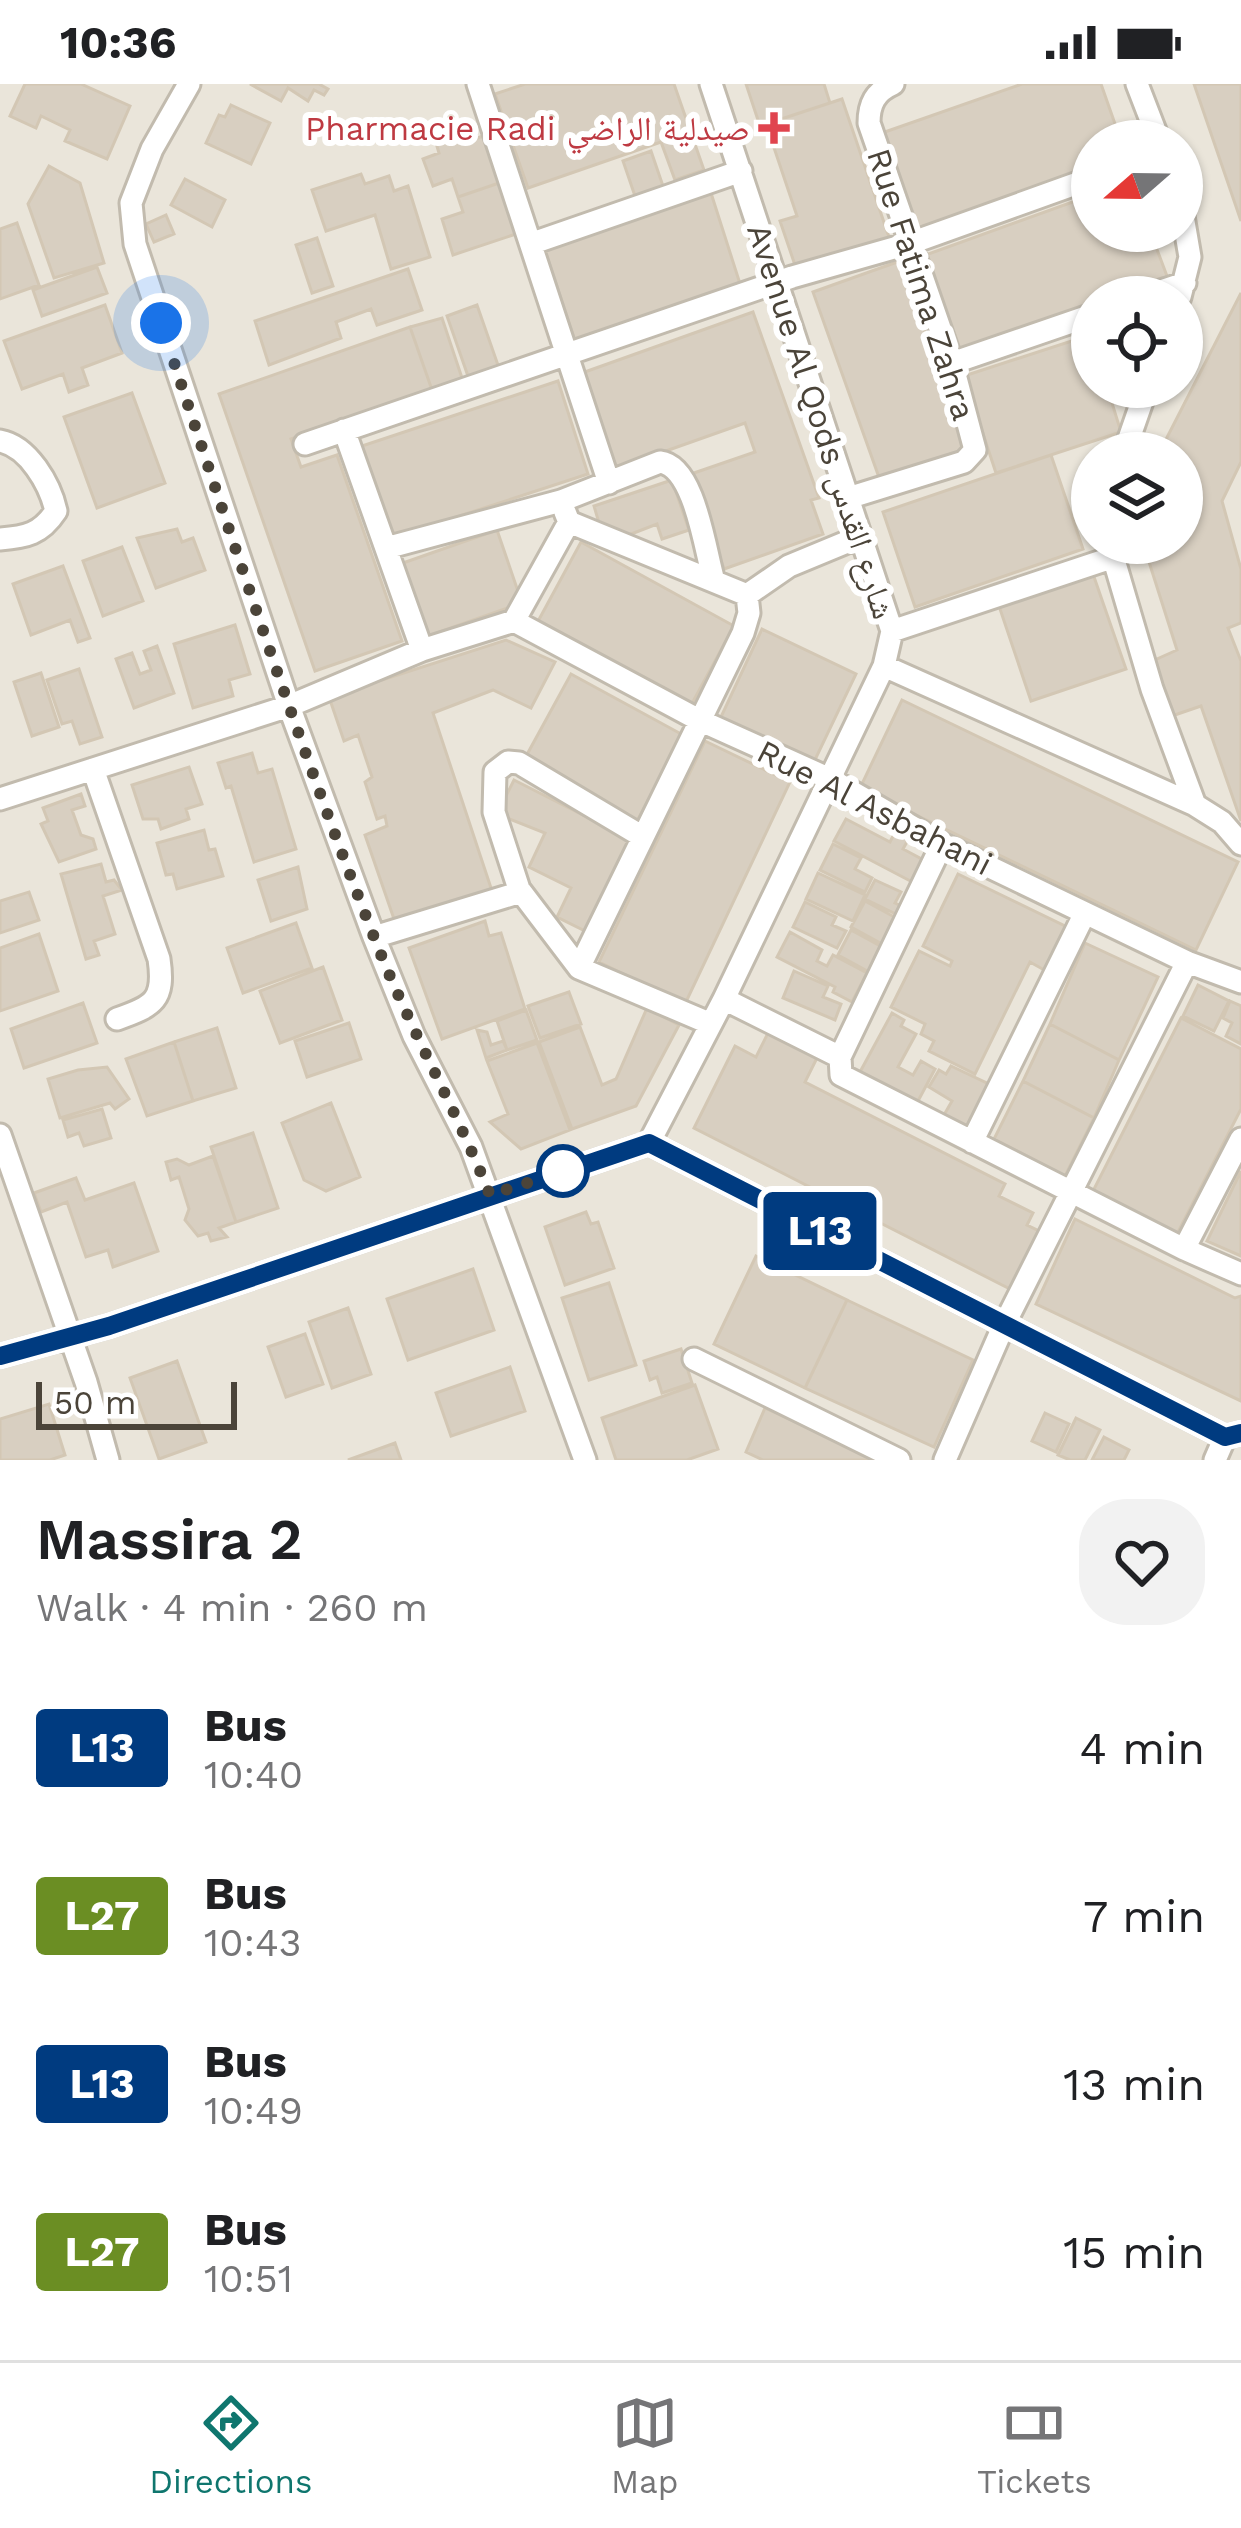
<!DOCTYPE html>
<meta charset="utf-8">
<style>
:root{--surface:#fff;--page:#f2f2f2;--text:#202124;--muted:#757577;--line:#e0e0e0;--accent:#0f766e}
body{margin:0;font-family:"Work Sans","Noto Naskh Arabic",sans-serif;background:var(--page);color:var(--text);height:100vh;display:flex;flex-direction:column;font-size:45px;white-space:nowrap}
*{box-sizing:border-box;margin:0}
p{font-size:39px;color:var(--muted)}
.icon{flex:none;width:66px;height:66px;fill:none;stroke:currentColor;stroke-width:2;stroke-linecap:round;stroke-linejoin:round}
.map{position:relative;height:1376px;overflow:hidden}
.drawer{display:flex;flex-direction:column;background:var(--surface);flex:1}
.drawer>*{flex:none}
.badge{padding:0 24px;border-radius:9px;font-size:42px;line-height:78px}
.needle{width:78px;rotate:250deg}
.fabs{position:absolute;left:1071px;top:36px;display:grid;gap:24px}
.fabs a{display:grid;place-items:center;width:132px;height:132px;border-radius:50%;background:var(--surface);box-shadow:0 3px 9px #0004;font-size:60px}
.scale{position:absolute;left:36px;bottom:30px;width:201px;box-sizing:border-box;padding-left:12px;border:6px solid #4b4439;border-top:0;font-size:33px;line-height:42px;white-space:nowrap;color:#4b4439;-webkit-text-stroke:9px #fff;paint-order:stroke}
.you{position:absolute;width:60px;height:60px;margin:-30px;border:9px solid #fff;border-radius:50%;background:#1a73e8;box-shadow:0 0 0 18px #1a73e833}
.map>.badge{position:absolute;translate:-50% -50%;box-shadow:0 0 0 6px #fff}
.round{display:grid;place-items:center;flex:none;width:126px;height:126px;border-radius:48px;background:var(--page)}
.overview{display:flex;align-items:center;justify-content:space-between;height:204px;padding:0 36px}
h1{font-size:57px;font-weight:600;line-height:90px}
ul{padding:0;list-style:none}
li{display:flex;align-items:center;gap:36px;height:168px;padding:0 36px}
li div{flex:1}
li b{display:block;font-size:45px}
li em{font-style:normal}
li .badge{min-width:132px;font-weight:700;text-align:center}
.status{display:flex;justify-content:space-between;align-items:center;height:84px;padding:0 60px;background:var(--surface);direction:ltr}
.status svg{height:33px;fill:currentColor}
.tabs{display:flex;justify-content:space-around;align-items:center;height:168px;border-top:3px solid var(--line);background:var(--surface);font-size:33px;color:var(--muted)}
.tabs a{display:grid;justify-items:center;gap:6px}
.tabs .on{color:var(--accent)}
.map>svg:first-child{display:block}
</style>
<div class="status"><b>10:36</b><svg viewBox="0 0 49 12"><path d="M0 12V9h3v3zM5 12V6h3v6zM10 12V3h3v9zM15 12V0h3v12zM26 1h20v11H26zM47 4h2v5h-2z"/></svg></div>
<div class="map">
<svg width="1241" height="1376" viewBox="0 0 1241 1376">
<rect width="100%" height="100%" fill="#f6f3ec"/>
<path fill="#eae5da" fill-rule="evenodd" d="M 0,0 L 1241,0 L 1241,1376 L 0,1376 ZM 1092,57 L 1182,57 L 1182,147 L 1092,147 ZM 1092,213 L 1182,213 L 1182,303 L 1092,303 ZM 1092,369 L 1182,369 L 1182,459 L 1092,459 Z"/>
<path fill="#d8cfc1" stroke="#d3c7b4" stroke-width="3" d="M 25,0 L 81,0 L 130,22 L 107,75 L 65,57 L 70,46 L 41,32 L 36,44 L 10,32 Z
M 250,0 L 319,0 L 328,5 L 324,11 L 314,6 L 308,17 L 288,4 L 281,17 Z
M 525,0 L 674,0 L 704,86 L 675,96 L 661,58 L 528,104 L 495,10 Z
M 746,0 L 824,0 L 830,19 L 760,42 Z
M 1022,0 L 1101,0 L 1121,57 L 1092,57 L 1092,84 L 916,145 L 882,49 Z
M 1194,0 L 1241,0 L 1241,137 Z
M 842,15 L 890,156 L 797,187 L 780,137 L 797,132 L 766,40 Z
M 231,21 L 270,39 L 251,80 L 206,59 L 219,31 L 225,33 Z
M 466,49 L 469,57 L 486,51 L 502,98 L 458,113 L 452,95 L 433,102 L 423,75 L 439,69 L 436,59 Z
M 651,67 L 663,102 L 635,112 L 623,77 Z
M 49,82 L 80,99 L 104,179 L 54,194 L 28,120 Z
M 361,90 L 365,100 L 389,92 L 394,107 L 408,102 L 430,173 L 391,185 L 375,131 L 326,147 L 312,106 Z
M 185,95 L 225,116 L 212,143 L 171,121 Z
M 502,98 L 519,149 L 453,171 L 442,135 L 463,128 L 458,113 Z
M 711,109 L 742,206 L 576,260 L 544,163 Z
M 1092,111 L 1092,147 L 1150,147 L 1167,192 L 1110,213 L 1092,213 L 1092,219 L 958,268 L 923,172 Z
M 166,131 L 174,150 L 154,158 L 146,140 Z
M 17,139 L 39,201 L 0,215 L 0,145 Z
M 317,154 L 333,202 L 312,209 L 296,161 Z
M 900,177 L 967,368 L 881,399 L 813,208 Z
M 97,183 L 107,209 L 42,232 L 33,206 Z
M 408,185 L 422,226 L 377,241 L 371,225 L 336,238 L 341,254 L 269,281 L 255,237 Z
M 1241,209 L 1241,378 L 1222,417 L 1241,485 L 1241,539 L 1228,544 L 1241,577 L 1241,737 L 1201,622 L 1166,634 L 1148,579 L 1177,566 L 1143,459 L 1182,459 L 1182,369 L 1159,369 Z
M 105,221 L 122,269 L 82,284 L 88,301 L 69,308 L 63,290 L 22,305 L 4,257 Z
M 477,221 L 499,284 L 469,295 L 447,232 Z
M 753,228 L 819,414 L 811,416 L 823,450 L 724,485 L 691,390 L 755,368 L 745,339 L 615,385 L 582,289 Z
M 442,234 L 463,297 L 432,306 L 410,243 Z
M 410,243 L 432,306 L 291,355 L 301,383 L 337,371 L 402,557 L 315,587 L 219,310 Z
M 1090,251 L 1092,303 L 1107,303 L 1121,348 L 996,389 L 964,292 Z
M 558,297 L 588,390 L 392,454 L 362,362 Z
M 132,309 L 165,399 L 97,424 L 64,333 Z
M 1051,371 L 1083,465 L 915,523 L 883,428 Z
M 672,396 L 689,446 L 662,455 L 657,440 L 626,452 L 599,439 L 594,422 Z
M 177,445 L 182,458 L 193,454 L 205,486 L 156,504 L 137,454 Z
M 497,446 L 522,519 L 428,552 L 403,479 Z
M 581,458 L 734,542 L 689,625 L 536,541 Z
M 122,463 L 143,517 L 103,532 L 83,477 Z
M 63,482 L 90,554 L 78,558 L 70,536 L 31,551 L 13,500 Z
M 1093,490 L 1126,585 L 1031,617 L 999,522 Z
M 235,541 L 250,590 L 229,596 L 233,612 L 193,624 L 174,560 Z
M 762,545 L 856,590 L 813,680 L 720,635 Z
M 506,556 L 555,578 L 531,624 L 493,606 L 433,629 L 493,810 L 395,838 L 365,751 L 387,742 L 385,732 L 377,735 L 365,698 L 372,693 L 358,651 L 344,657 L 329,613 Z
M 157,562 L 174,609 L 134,624 L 116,575 L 132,569 L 140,590 L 151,586 L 144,567 Z
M 79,585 L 102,653 L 80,660 L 72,637 L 62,640 L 47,596 Z
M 41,589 L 59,643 L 32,652 L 14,598 Z
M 571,590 L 683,651 L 637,737 L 524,676 Z
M 902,616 L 1238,778 L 1196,866 L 860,704 Z
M 705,657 L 790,698 L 685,920 L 599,878 Z
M 252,669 L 258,689 L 272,685 L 296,765 L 254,778 L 231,702 L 226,704 L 218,679 Z
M 189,683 L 202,720 L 186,725 L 189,735 L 161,745 L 158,735 L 143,735 L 132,701 Z
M 514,696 L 630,755 L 585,847 L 557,833 L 571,804 L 529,783 L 545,749 L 497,730 Z
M 81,710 L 85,722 L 72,726 L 81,751 L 93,755 L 96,765 L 59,778 L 41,740 L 48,737 L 43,724 Z
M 846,735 L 890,758 L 895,748 L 908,756 L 903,765 L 929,779 L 918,801 L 834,757 Z
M 204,746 L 209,766 L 215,765 L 223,792 L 177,805 L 173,790 L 166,791 L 157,759 Z
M 833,760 L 861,774 L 855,785 L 872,794 L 865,808 L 820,786 Z
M 101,780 L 106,798 L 114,796 L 122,806 L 103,812 L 115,850 L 94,857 L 99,871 L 86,875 L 61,790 Z
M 298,783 L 307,825 L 271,837 L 258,796 Z
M 818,789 L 865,811 L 853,837 L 806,815 Z
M 958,790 L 1067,843 L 1046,887 L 1030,878 L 975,990 L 929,967 L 934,957 L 921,950 L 925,940 L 891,923 L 919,867 L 950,882 L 952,877 L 923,862 Z
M 875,796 L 901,808 L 895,819 L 904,823 L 900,832 L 865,815 Z
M 29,808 L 39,836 L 0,849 L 0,817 Z
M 865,817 L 898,835 L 884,861 L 851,843 Z
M 805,818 L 836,833 L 832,841 L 846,847 L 837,864 L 793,843 Z
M 485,837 L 489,852 L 501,849 L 525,925 L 442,955 L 409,864 Z
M 296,839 L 312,884 L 243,909 L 227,864 Z
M 851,846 L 884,864 L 871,889 L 838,871 Z
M 790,848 L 822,866 L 817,877 L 827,882 L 833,871 L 867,889 L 852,918 L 833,908 L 835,903 L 777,873 Z
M 39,850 L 58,907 L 0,927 L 0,864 Z
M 1085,859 L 1158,893 L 1119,976 L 1050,940 Z
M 323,883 L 342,936 L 280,959 L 260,907 Z
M 794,887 L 828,902 L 823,913 L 841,920 L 835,936 L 783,914 Z
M 1198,901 L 1229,917 L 1214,947 L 1183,932 Z
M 569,908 L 581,940 L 540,954 L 528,922 Z
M 1230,917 L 1241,922 L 1241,960 L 1226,952 L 1232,939 L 1223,934 Z
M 83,919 L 97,959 L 24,984 L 11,945 Z
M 647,924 L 679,941 L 636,1022 L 572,1045 L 539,958 L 580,943 L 602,1001 L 616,995 Z
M 526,926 L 537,956 L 507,966 L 497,937 Z
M 892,929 L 904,936 L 901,942 L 916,950 L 898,983 L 913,991 L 921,977 L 935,985 L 917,1019 L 860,988 Z
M 1181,934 L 1241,965 L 1241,1025 L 1177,1150 L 1093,1107 Z
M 349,939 L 361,975 L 307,993 L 295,957 Z
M 1050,940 L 1119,976 L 1094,1034 L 1023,997 Z
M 217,944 L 236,1004 L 193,1017 L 174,958 Z
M 770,945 L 819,970 L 805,998 L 1005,1100 L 999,1112 L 1033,1129 L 1027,1141 L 1039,1147 L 1010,1205 L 694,1044 L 735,962 L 756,973 Z
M 477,946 L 487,948 L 491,961 L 503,957 L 507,966 L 486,974 Z
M 174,958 L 193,1017 L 147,1032 L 126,975 Z
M 537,959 L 570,1046 L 521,1065 L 490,1038 L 508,1030 L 487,977 Z
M 951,982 L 993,1002 L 968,1045 L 944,1031 L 952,1017 L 929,1003 L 939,986 L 946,990 Z
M 107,983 L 129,1015 L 115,1025 L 110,1019 L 60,1034 L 48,995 L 78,986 Z
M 1023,997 L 1094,1034 L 1065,1092 L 994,1055 Z
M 331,1019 L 360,1093 L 326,1107 L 304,1096 L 282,1039 Z
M 102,1025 L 111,1054 L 84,1062 L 79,1049 L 68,1053 L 63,1036 Z
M 253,1049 L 278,1124 L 236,1138 L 211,1063 Z
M 213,1072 L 236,1138 L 219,1144 L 227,1153 L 211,1157 L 208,1149 L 198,1152 L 185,1136 L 189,1125 L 179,1093 L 171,1096 L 166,1078 L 177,1075 L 189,1081 Z
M 1241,1087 L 1241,1172 L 1207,1157 Z
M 76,1094 L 85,1116 L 134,1099 L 158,1167 L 113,1183 L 108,1166 L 86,1173 L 67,1118 L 41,1128 L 34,1109 Z
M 586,1128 L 591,1140 L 598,1138 L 614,1184 L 565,1201 L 545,1143 Z
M 1075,1135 L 1235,1214 L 1241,1212 L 1241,1317 L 1036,1220 Z
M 756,1172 L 847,1216 L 805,1304 L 714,1260 Z
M 473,1185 L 494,1246 L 408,1276 L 387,1215 Z
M 609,1199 L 636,1281 L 589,1296 L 562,1214 Z
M 847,1216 L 973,1276 L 934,1363 L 805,1304 Z
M 348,1224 L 371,1290 L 332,1304 L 309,1238 Z
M 305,1250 L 323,1300 L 286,1313 L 268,1263 Z
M 681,1265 L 692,1299 L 662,1309 L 657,1293 L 650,1296 L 644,1277 Z
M 177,1277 L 206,1358 L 159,1375 L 130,1294 Z
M 510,1283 L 525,1327 L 451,1352 L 436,1309 Z
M 695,1301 L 718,1365 L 687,1376 L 616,1376 L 602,1334 Z
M 49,1320 L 65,1371 L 50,1376 L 0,1376 L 0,1335 Z
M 765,1324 L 877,1376 L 763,1376 L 746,1368 Z
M 1045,1329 L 1069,1340 L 1056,1368 L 1032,1357 Z
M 1076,1334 L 1100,1346 L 1085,1376 L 1070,1376 L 1058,1371 Z
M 1104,1353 L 1129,1366 L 1124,1376 L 1092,1376 Z
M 395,1359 L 401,1376 L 348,1376 Z"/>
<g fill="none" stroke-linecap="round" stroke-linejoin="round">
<g stroke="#c2bbae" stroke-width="27">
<path id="minor" d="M 189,0 L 152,65 L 131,119 L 135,160 L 289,622 L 374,853 L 414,952 L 471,1063 L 585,1376
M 478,0 L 609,399
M 1137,0 L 1159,57
M 533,159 L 741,87
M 1143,213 L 1185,199
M 1180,213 L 1190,173 L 1182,126
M 952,279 L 1092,231
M 344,346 L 422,566
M 0,357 C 28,362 50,400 56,427 C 41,450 26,453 0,455
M 305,360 L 792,193 L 908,160 L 1092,94
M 1124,369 L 1147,303
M 848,414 L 964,378 L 975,366 L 952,279 L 869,39 C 869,20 875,8 893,0
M 565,428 L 569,438 L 747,511
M 1109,459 L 1152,605 L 1195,721
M 386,464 L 561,417 L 660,378 C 695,382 705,467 714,497
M 747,511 L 789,482 L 859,453
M 514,537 L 699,636 L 830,695 L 942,760 L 1187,878 L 1241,898
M 892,547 L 1111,474
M 884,582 L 1195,721 L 1222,738 L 1241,760
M 93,685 L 159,875 C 165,916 154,922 117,935
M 0,715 L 289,622 L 422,566 L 514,537 L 569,438
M 643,753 L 519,679 L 508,678 L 495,688 L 494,728 L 519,805 L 579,884 L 711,940
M 942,760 L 840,973 L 841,991 L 1184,1165 L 1241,1190
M 374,853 L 521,808
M 579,884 L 743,549 L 749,529 L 747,511
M 724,915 L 840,973
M 0,1051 L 86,1298 L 108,1376
M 972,1058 L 1085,829
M 649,1059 L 724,915 L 884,582 L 892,547 L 711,0
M 1184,1165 L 1241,1055
M 0,1272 L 109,1242 L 649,1059 L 1225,1353 L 1241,1349
M 694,1275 L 899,1376
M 945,1376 L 1003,1243 L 1187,878
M 1215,1376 L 1225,1353"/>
</g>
<use href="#minor" stroke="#fff" stroke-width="21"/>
</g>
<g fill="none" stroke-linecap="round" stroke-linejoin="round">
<g stroke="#fff" stroke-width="27">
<path id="line" d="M 0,1272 L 109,1242 L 649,1059 L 1225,1353 L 1241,1349"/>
</g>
<use href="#line" stroke="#003b80" stroke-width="18"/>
<path stroke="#4b4439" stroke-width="12" stroke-dasharray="0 21.6" d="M 161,239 C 229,445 295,651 374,853 C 408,941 455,1023 490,1111 L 573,1084 L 563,1087"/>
</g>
<path fill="#e0444e" stroke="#fff" stroke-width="4.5" d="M768 26h12v12h12v12h-12v12h-12v-12h-12v-12h12z"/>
<circle fill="#fff" stroke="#003b80" stroke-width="6" cx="563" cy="1087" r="24"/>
<g text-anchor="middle" stroke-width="12" stroke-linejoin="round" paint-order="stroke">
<g font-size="33" fill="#be3a42" stroke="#fff" text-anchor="end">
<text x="750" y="56">Pharmacie Radi صيدلية الراضي</text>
</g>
<g font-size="33" fill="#4b4439" stroke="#fff">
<text transform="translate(922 200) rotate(72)" y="12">Rue Fatima Zahra</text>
<text transform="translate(822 337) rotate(72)" y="12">Avenue Al Qods شارع القدس</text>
<text transform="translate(875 723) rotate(27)" y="12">Rue Al Asbahani</text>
</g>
</g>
</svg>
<div class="fabs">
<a><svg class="needle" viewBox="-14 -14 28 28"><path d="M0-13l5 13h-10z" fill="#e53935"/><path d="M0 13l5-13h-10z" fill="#757577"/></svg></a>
<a><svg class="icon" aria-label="locate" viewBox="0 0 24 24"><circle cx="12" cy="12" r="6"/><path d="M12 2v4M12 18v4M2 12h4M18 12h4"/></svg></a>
<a><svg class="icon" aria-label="layers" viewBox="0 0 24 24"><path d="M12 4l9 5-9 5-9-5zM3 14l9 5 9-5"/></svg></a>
</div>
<div class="scale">50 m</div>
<div class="you" style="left:161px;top:239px"></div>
<b class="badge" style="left:820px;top:1147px;background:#003b80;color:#fff">L13</b>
</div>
<section class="drawer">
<div class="overview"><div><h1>Massira 2</h1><p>Walk · 4 min · 260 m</p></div><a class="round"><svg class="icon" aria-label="heart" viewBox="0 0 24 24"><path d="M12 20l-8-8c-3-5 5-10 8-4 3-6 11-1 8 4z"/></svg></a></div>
<ul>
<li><span class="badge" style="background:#003b80;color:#fff">L13</span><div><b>Bus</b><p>10:40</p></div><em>4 min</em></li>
<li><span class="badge" style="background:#6b8e23;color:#fff">L27</span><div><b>Bus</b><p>10:43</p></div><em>7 min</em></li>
<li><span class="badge" style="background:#003b80;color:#fff">L13</span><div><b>Bus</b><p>10:49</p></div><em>13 min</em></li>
<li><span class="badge" style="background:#6b8e23;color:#fff">L27</span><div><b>Bus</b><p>10:51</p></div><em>15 min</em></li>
</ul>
</section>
<nav class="tabs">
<a class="on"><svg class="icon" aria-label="directions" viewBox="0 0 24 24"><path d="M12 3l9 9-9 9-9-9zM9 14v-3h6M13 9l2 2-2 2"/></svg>Directions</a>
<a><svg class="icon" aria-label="map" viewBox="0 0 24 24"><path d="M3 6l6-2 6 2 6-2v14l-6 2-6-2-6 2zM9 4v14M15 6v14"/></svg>Map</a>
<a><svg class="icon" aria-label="tickets" viewBox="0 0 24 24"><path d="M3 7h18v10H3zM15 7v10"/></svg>Tickets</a>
</nav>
